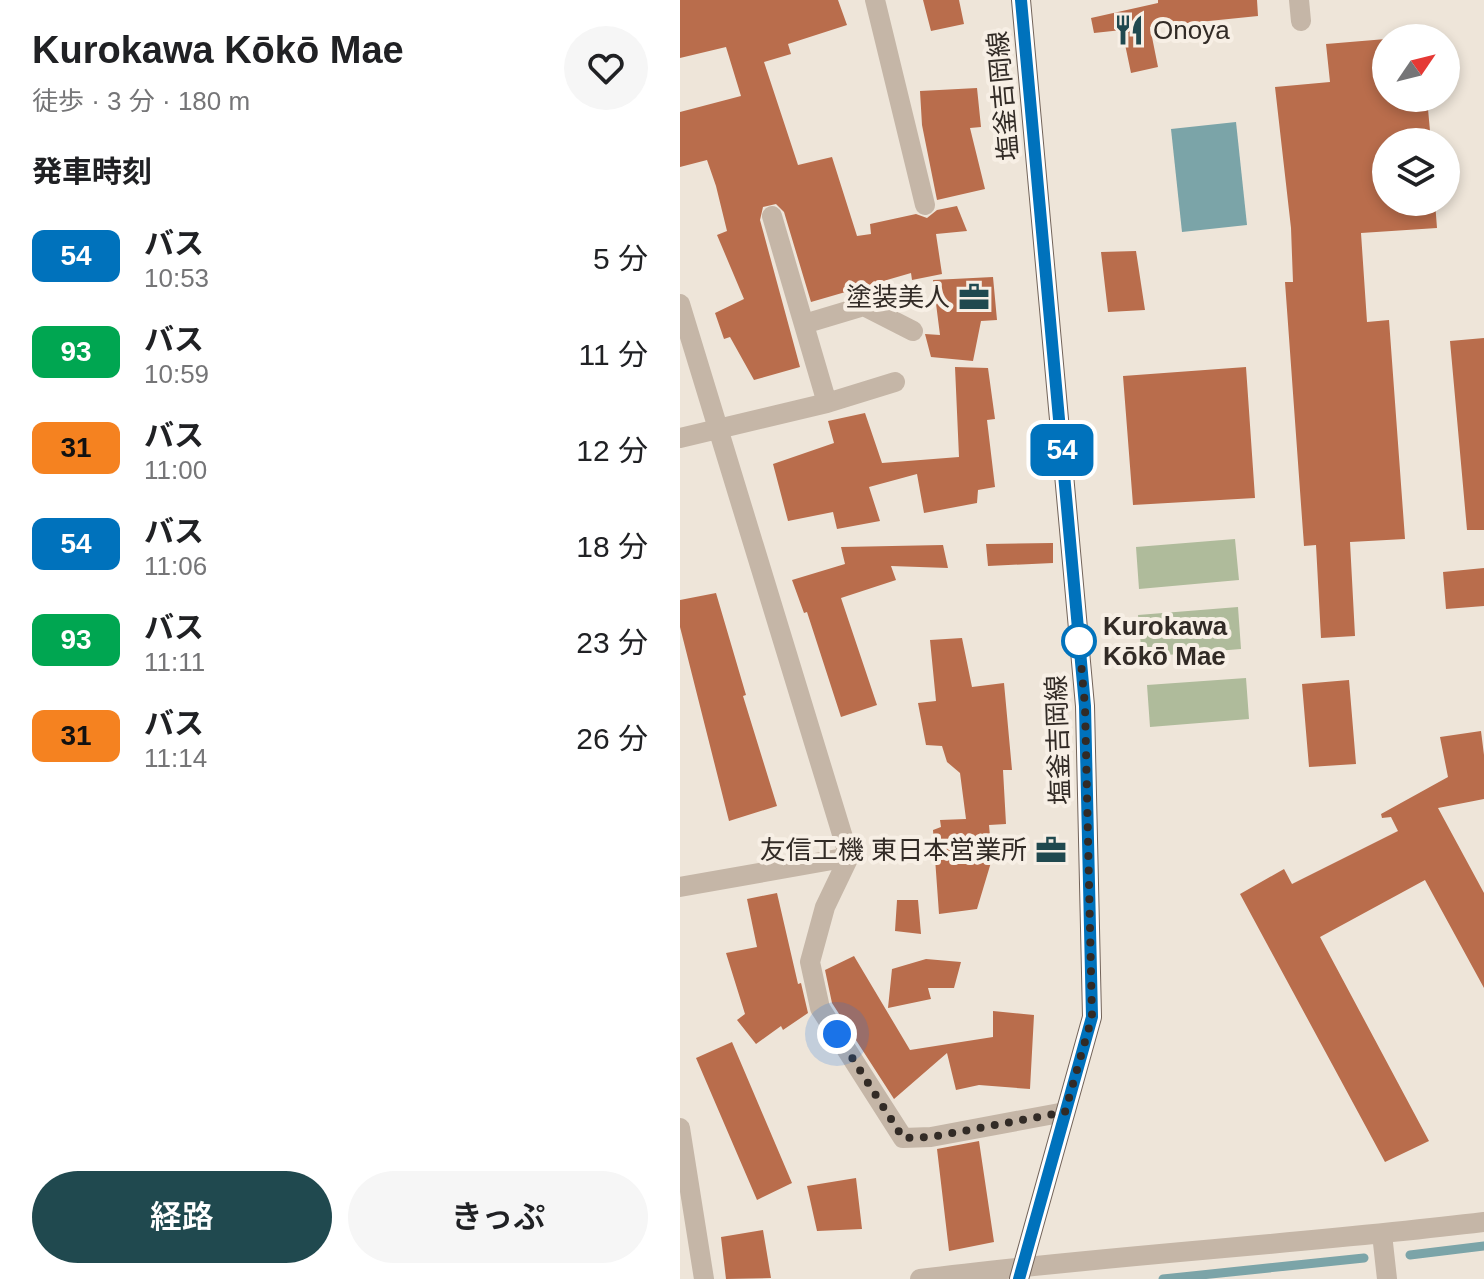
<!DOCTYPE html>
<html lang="ja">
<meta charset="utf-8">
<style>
:root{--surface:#fff;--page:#f6f6f6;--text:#202124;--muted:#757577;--accent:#20494f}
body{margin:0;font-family:Helvetica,"Noto Sans JP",sans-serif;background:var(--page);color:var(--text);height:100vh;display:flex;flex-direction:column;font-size:30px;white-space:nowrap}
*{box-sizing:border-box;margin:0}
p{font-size:26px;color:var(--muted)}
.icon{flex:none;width:44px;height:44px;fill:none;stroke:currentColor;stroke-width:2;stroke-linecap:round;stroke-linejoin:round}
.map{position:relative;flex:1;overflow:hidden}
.details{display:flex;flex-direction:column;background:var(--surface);width:680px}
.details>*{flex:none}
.badge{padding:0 16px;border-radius:12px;font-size:28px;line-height:52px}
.needle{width:52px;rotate:55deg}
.buttons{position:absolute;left:692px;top:24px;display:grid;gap:16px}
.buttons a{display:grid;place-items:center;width:88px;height:88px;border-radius:50%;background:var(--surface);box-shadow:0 4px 12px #0003;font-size:40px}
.you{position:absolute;width:40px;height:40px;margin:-20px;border:6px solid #fff;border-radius:50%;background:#1a73e8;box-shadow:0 0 0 12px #1a73e833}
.map>.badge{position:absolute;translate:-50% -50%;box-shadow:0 0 0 4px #fff}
h2{padding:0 32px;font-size:30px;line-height:72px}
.round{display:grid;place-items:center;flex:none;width:84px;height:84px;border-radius:42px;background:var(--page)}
.headline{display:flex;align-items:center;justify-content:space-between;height:136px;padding:0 32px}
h1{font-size:38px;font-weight:600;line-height:60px}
.button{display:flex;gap:16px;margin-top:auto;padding:16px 32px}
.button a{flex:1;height:92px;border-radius:48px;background:var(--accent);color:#fff;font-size:32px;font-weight:600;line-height:92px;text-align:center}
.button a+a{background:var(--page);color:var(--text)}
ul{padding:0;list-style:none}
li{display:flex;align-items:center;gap:24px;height:96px;padding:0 32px}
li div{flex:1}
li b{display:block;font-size:30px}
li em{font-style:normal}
li .badge{min-width:88px;font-weight:700;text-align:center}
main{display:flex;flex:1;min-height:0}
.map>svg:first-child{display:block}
</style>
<main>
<section class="details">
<div class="headline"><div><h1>Kurokawa Kōkō Mae</h1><p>徒歩 · 3 分 · 180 m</p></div><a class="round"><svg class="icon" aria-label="heart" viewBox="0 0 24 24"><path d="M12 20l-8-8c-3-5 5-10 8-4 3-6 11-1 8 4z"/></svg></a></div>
<h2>発車時刻</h2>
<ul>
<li><span class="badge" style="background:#0072bc;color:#fff">54</span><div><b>バス</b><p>10:53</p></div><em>5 分</em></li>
<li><span class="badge" style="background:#00a651;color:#fff">93</span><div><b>バス</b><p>10:59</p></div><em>11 分</em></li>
<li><span class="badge" style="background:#f58220;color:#111">31</span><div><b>バス</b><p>11:00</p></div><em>12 分</em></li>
<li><span class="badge" style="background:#0072bc;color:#fff">54</span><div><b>バス</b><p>11:06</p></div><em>18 分</em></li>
<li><span class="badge" style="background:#00a651;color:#fff">93</span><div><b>バス</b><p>11:11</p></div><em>23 分</em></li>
<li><span class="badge" style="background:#f58220;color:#111">31</span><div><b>バス</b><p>11:14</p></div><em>26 分</em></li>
</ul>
<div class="button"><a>経路</a><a>きっぷ</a></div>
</section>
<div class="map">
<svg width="804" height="1279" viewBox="0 0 804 1279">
<rect width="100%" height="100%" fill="#eee5d9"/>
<path fill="#afbb9b" d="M 555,539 L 559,580 L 459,589 L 456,547 Z
M 558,607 L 561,649 L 462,657 L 458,615 Z
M 566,678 L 569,719 L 470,727 L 467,685 Z"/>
<path fill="#7ba4a8" d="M 556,122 L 567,225 L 502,232 L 491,129 Z"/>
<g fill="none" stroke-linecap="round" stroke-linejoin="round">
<path stroke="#7ba4a8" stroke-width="9" d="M 730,1255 L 804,1246
M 483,1279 L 684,1258"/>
</g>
<path fill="#b96d4c" d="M 0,0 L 158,0 L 167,25 L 108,44 L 111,54 L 84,62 L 118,165 L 152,157 L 177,236 L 191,234 L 190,224 L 236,214 L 247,218 L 257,210 L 277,206 L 287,231 L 256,234 L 262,274 L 232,280 L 231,273 L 131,302 L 104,212 L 96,204 L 83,207 L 80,220 L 120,367 L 74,380 L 50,337 L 44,339 L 35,313 L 64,299 L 37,235 L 47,231 L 36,186 L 27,160 L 0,167 L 0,112 L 61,96 L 46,47 L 0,58 Z
M 243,0 L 279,0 L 284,24 L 251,31 Z
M 478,0 L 577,0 L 578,16 L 470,27 L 478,67 L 451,73 L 442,30 L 414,33 L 411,18 L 478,3 Z
M 706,39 L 706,98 L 747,98 L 751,142 L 706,142 L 706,202 L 755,202 L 757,228 L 681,233 L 687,322 L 709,320 L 725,539 L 670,542 L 675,636 L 641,638 L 636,545 L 624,546 L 605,282 L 613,282 L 611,228 L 595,87 L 650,82 L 646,44 Z
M 297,88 L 301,127 L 290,128 L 305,189 L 257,200 L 242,125 L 240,91 Z
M 456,251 L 465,310 L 428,312 L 421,252 Z
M 313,277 L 317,320 L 301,321 L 293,361 L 251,357 L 245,334 L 260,335 L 253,280 Z
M 804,338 L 804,530 L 787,530 L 770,341 Z
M 275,367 L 308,368 L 315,419 L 307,420 L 315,487 L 298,490 L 297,503 L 244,513 L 237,474 L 189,487 L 200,521 L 157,529 L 153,512 L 108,521 L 93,464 L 154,443 L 148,421 L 185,413 L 202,463 L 279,457 Z
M 566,367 L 575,498 L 453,505 L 443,376 Z
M 373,543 L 373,563 L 308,566 L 306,544 Z
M 263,545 L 268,568 L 211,566 L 216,580 L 161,598 L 197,705 L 161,717 L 127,612 L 124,613 L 112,580 L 165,564 L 161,547 Z
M 804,568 L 804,606 L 766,609 L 763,572 Z
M 36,593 L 66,695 L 63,696 L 97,806 L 49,821 L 0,627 L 0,600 Z
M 282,638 L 292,687 L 324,683 L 332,770 L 323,770 L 326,824 L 309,825 L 312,859 L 297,909 L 259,914 L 253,830 L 261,827 L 260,820 L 286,819 L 280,773 L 267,762 L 262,746 L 246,745 L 238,703 L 256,701 L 250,640 Z
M 669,680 L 676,764 L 629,767 L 622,684 Z
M 801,731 L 804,755 L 804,799 L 758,808 L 804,893 L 804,988 L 745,880 L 640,937 L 749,1141 L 705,1162 L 560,894 L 604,869 L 612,884 L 718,831 L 711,817 L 702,818 L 701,814 L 768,777 L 760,737 Z
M 97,893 L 118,984 L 121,983 L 128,1013 L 103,1030 L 101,1026 L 76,1044 L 57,1020 L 65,1014 L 46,953 L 77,947 L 67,899 Z
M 217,900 L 238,900 L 241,934 L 215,931 Z
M 174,956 L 230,1050 L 313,1037 L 313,1011 L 354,1015 L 350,1089 L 299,1085 L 276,1090 L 267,1053 L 214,1099 L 152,1003 L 145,970 Z
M 246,959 L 281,962 L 274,988 L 248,988 L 251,999 L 208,1008 L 212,969 Z
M 52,1042 L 112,1183 L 77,1200 L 16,1058 Z
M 299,1141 L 314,1242 L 269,1251 L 257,1149 Z
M 176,1178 L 182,1229 L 137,1231 L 127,1186 Z
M 83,1230 L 91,1278 L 46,1279 L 41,1237 Z"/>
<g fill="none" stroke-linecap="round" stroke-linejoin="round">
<path stroke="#c5b6a7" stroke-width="20" d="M 195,0 L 245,205
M 619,0 L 621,21
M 92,216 L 147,403
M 0,304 L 169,857 L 0,887
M 124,324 L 184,306 L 233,331
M 0,438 L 147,403 L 215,382
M 169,857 L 145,907 L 130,962 L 140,1008 L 223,1138 L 251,1137 L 385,1112
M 0,1128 L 24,1279
M 702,1234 L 707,1279
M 240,1279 C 427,1255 616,1245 804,1222"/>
<path stroke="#726359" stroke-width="20" d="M 339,1279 L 412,1017 L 405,706 L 341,0"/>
</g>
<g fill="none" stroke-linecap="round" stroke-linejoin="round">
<g stroke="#fff" stroke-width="18">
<path id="line" d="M 339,1279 L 412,1017 L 405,706 L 341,0"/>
</g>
<use href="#line" stroke="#0072bc" stroke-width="12"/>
<path stroke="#322b26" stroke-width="8" stroke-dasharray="0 14.4" d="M 157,1034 L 223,1138 L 251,1137 L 385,1112 L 412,1017 L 405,706 L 399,641"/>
</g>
<defs>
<g id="restaurant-bare" transform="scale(2.4)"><path d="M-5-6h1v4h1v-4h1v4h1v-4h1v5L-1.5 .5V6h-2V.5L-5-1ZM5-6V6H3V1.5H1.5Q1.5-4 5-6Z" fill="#20494f" stroke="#f7efe5" stroke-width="2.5" paint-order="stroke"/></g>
<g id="office-bare" transform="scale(2.4)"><path d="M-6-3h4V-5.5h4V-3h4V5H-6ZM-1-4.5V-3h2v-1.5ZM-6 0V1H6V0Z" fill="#20494f" stroke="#f7efe5" stroke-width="2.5" paint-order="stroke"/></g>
</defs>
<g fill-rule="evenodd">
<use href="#restaurant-bare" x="449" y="30"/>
<use href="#office-bare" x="294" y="297"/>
<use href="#office-bare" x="371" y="850"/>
</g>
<circle fill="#fff" stroke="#0072bc" stroke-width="4" cx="399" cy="641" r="16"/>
<g text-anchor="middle" stroke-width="8" stroke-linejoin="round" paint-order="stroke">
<g font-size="26" fill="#322b26" stroke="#f7efe5" text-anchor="end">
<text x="473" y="39" text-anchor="start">Onoya</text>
<text x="270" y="306">塗装美人</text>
<text x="347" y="859">友信工機 東日本営業所</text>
</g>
<g font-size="26" fill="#322b26" stroke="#f7efe5">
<text transform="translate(323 96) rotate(-95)" y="9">塩釜吉岡線</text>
<text transform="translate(378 740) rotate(-92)" y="9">塩釜吉岡線</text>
</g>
<g font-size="26" font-weight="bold" fill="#322b26" stroke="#f7efe5" text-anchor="start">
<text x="423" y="635">Kurokawa<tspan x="423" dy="30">Kōkō Mae</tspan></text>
</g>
</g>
</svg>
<div class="buttons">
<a><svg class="needle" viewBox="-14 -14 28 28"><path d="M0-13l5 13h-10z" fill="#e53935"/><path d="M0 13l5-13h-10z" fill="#757577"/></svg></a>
<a><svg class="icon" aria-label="layers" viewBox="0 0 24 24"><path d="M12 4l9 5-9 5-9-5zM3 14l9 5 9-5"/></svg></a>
</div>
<div class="you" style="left:157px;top:1034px"></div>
<b class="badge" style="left:382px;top:450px;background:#0072bc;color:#fff">54</b>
</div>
</main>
